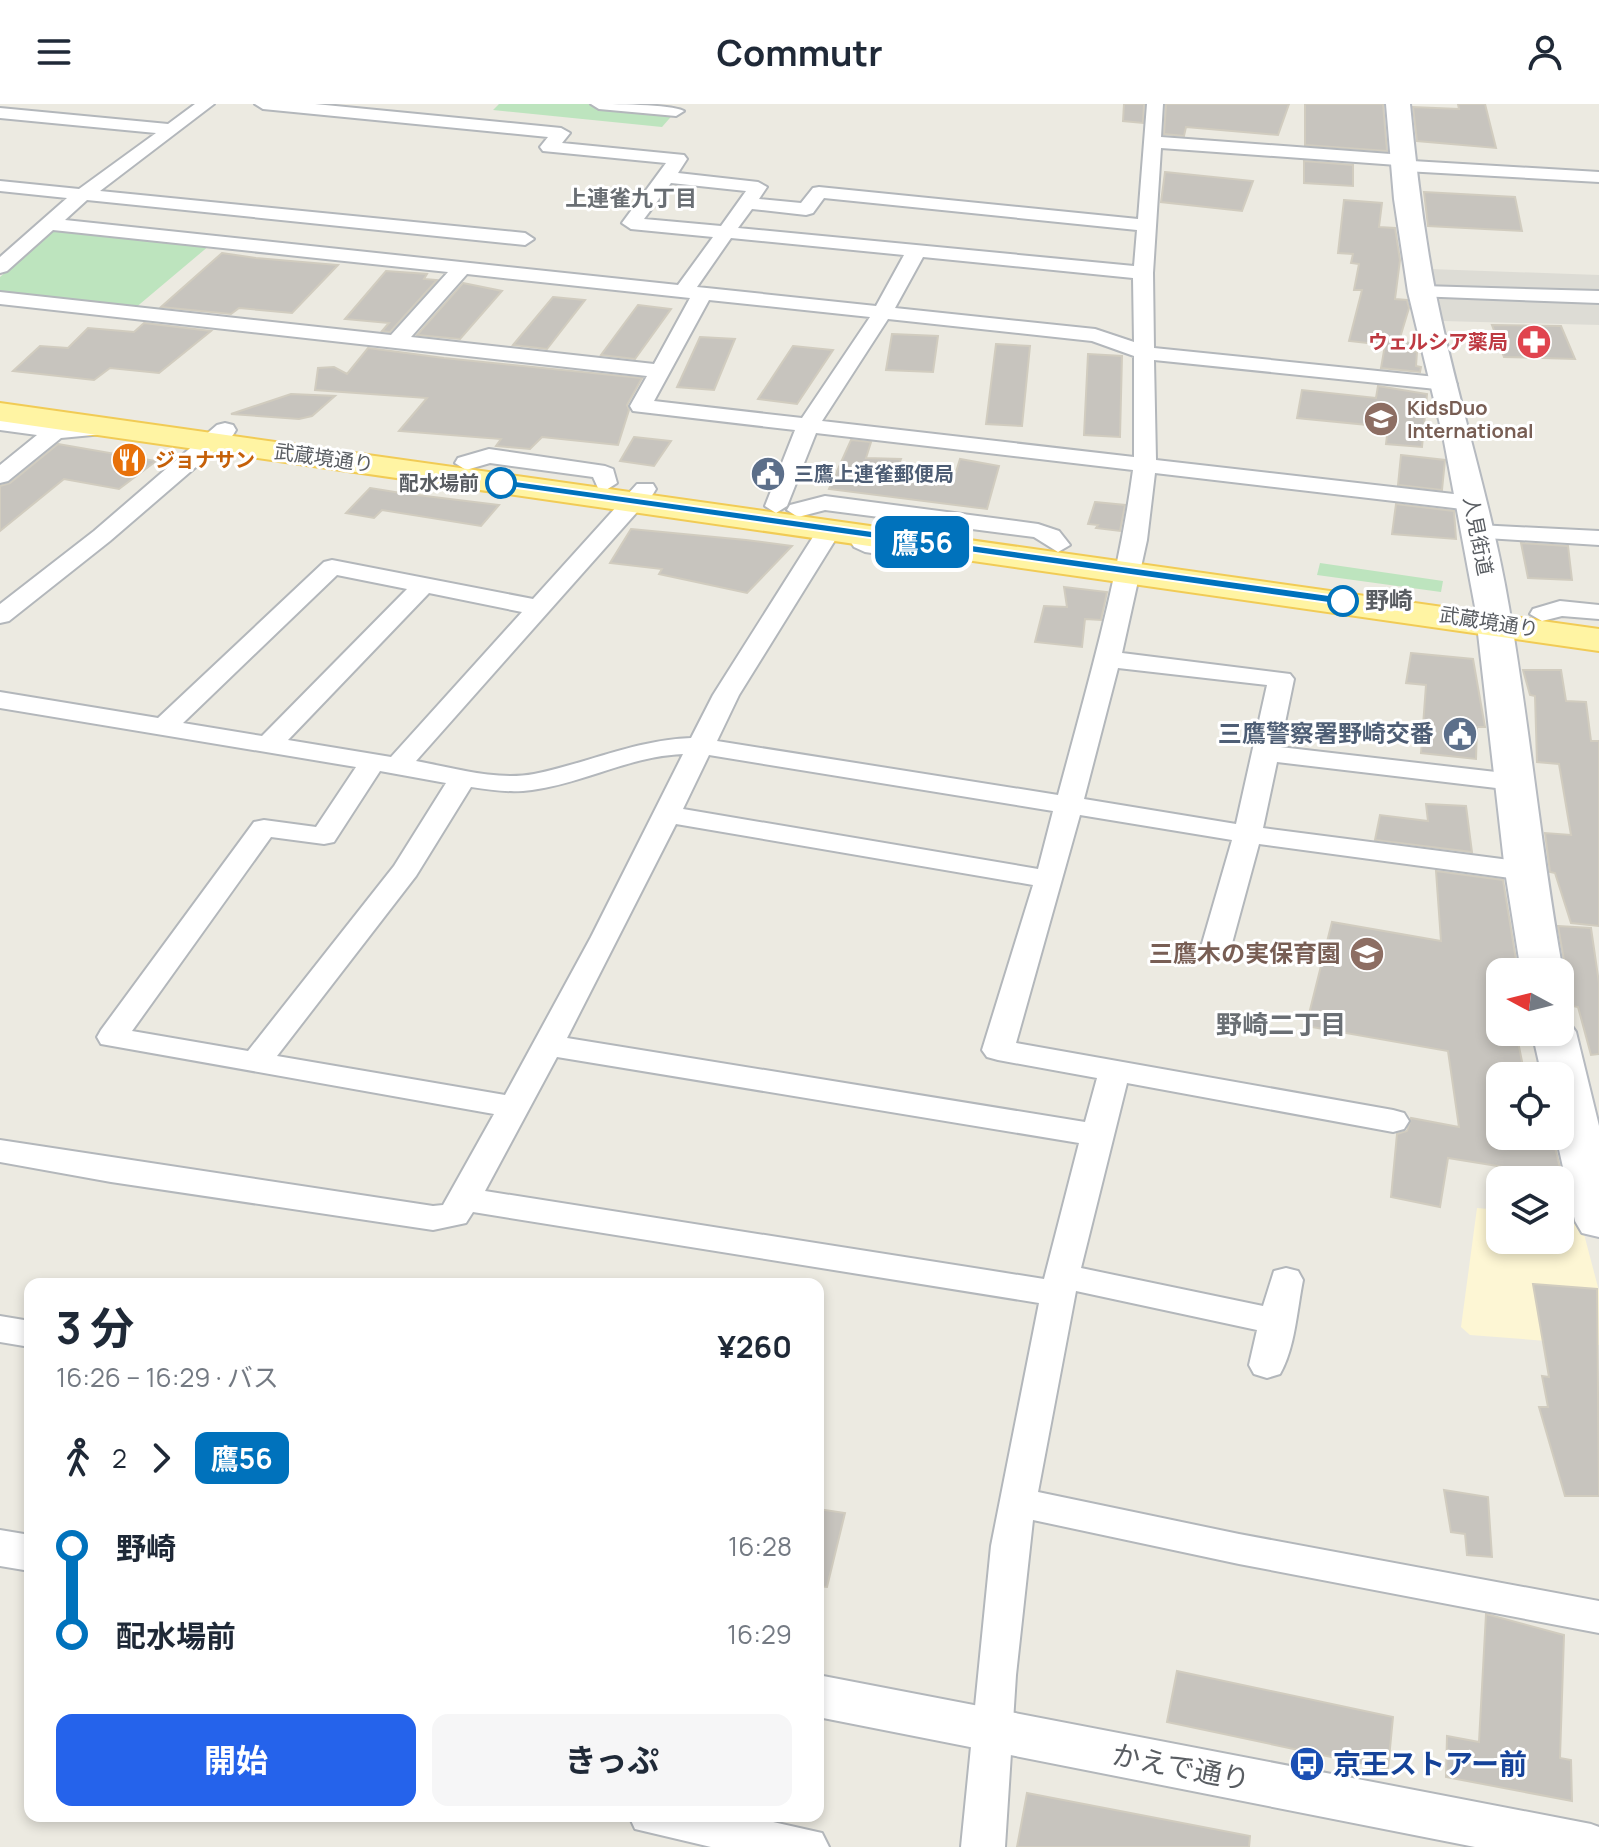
<!DOCTYPE html>
<html lang="ja">
<meta charset="utf-8">
<style>
:root{--surface:#fff;--page:#f6f6f7;--text:#1f2937;--muted:#747a83;--accent:#2563eb}
body{margin:0;font-family:Manrope,"Noto Sans JP",sans-serif;background:var(--page);color:var(--text);height:100vh;display:flex;flex-direction:column;font-size:30px;white-space:nowrap}
*{box-sizing:border-box;margin:0}
p{font-size:26px;color:var(--muted)}
.icon{flex:none;width:44px;height:44px;fill:none;stroke:currentColor;stroke-width:2;stroke-linecap:round;stroke-linejoin:round}
.map{position:relative;flex:1;overflow:hidden}
.drawer{position:absolute;left:24px;top:1174px;width:800px;height:544px;display:flex;flex-direction:column;background:var(--surface);border-radius:16px;box-shadow:0 4px 12px #0003}
.drawer>*{flex:none}
.badge{padding:0 16px;border-radius:12px;font-size:28px;line-height:52px}
.needle{width:52px;rotate:277deg}
.tools{position:absolute;left:1486px;top:854px;display:grid;gap:16px}
.tools a{display:grid;place-items:center;width:88px;height:88px;border-radius:16px;background:var(--surface);box-shadow:0 4px 12px #0003;font-size:40px}
.map>.badge{position:absolute;translate:-50% -50%;box-shadow:0 0 0 4px #fff}
.legs{display:flex;align-items:center;gap:12px;height:88px;padding:0 32px;font-size:26px}
.legs p{margin-inline-start:auto}
.summary{display:flex;align-items:center;justify-content:space-between;height:136px;padding:0 32px}
h1{font-size:44px;font-weight:700;line-height:60px}
.button{display:flex;gap:16px;margin-top:auto;padding:16px 32px}
.button a{flex:1;height:92px;border-radius:16px;background:var(--accent);color:#fff;font-size:32px;font-weight:700;line-height:92px;text-align:center}
.button a+a{background:var(--page);color:var(--text)}
ul{padding:0 32px;list-style:none}
li{display:flex;align-items:center;gap:28px;height:88px;font-size:30px}
li i{display:grid;place-items:center;width:12px;height:100%;margin:0 10px;background:currentColor}
li i::after{content:'';width:20px;height:20px;margin:-10px;border:6px solid;border-radius:50%;background:var(--surface)}
li p{margin-inline-start:auto}
li:first-child i{background:linear-gradient(#0000 50%,currentColor 0)}
li:last-child i{background:linear-gradient(currentColor 50%,#0000 0)}
header{display:flex;justify-content:space-between;align-items:center;height:104px;padding:0 32px;background:var(--surface);font-size:36px;font-weight:700}
.map>svg:first-child{display:block}
</style>
<header><svg class="icon" aria-label="menu" viewBox="0 0 24 24"><path d="M4 6h16M4 12h16M4 18h16"/></svg>Commutr<svg class="icon" aria-label="person" viewBox="0 0 24 24"><circle cx="12" cy="8" r="4"/><path d="M4 21q1-7 8-7t8 7"/></svg></header>
<div class="map">
<svg width="1599" height="1743" viewBox="0 0 1599 1743">
<rect width="100%" height="100%" fill="#eceae1"/>
<path fill="#fdf6d4" d="M 1477,1104 L 1500,1106 L 1500,1136 L 1560,1136 L 1560,1112 L 1580,1115 L 1599,1187 L 1599,1241 L 1470,1231 L 1461,1223 Z"/>
<path fill="#dddcd5" d="M 1430,165 L 1599,171 L 1599,221 L 1443,217 Z"/>
<path fill="#bde4be" d="M 499,0 L 599,0 L 676,7 L 662,23 L 493,6 Z
M 56,125 L 210,141 L 134,205 L 0,190 L 0,173 Z
M 1320,459 L 1443,477 L 1441,488 L 1317,471 Z"/>
<path fill="#c7c4be" stroke="#d1ccbf" stroke-width="2" d="M 1124,0 L 1144,0 L 1143,19 L 1123,17 Z
M 1166,0 L 1289,0 L 1278,31 L 1186,23 L 1184,32 L 1164,30 Z
M 1305,0 L 1383,0 L 1387,47 L 1305,41 Z
M 1458,0 L 1485,0 L 1496,44 L 1417,37 L 1413,3 L 1459,5 Z
M 1304,57 L 1353,61 L 1353,82 L 1304,79 Z
M 1165,68 L 1253,77 L 1242,107 L 1161,98 Z
M 1424,88 L 1515,93 L 1522,127 L 1428,122 Z
M 1344,96 L 1382,99 L 1379,123 L 1395,124 L 1400,156 L 1395,195 L 1407,196 L 1409,204 L 1399,237 L 1410,239 L 1408,247 L 1417,248 L 1416,262 L 1421,263 L 1420,268 L 1381,264 L 1385,241 L 1349,237 L 1362,186 L 1354,186 L 1359,160 L 1351,159 L 1353,150 L 1338,149 Z
M 222,149 L 256,154 L 338,161 L 292,209 L 239,204 L 231,210 L 161,203 Z
M 386,167 L 427,170 L 424,175 L 437,176 L 390,228 L 382,227 L 389,219 L 345,215 Z
M 463,179 L 502,187 L 460,235 L 417,231 Z
M 553,193 L 585,196 L 547,245 L 513,241 Z
M 638,201 L 671,205 L 635,255 L 601,251 Z
M 144,219 L 211,227 L 159,269 L 110,264 L 94,276 L 13,267 L 40,242 L 68,244 L 88,224 L 134,228 Z
M 1492,221 L 1561,222 L 1575,255 L 1504,253 Z
M 892,230 L 938,232 L 933,268 L 886,266 Z
M 700,233 L 735,235 L 714,286 L 677,283 Z
M 996,240 L 1030,242 L 1022,322 L 986,320 Z
M 793,242 L 833,246 L 797,300 L 758,295 Z
M 368,244 L 444,254 L 642,274 L 627,301 L 629,306 L 618,341 L 542,333 L 530,345 L 496,342 L 501,335 L 399,327 L 427,294 L 315,286 L 318,264 L 334,263 L 347,270 Z
M 1088,250 L 1122,252 L 1120,333 L 1084,331 Z
M 1378,282 L 1427,290 L 1422,343 L 1386,340 L 1388,323 L 1297,314 L 1302,286 L 1376,294 Z
M 291,290 L 335,292 L 312,312 L 299,315 L 231,310 Z
M 634,333 L 671,337 L 654,362 L 620,357 Z
M 851,336 L 871,338 L 866,354 L 901,355 L 898,363 L 956,368 L 960,355 L 999,362 L 987,405 L 829,385 Z
M 58,340 L 156,357 L 119,385 L 64,375 L 0,427 L 0,382 L 10,379 Z
M 1401,351 L 1445,356 L 1442,386 L 1398,381 Z
M 370,384 L 401,389 L 499,401 L 481,422 L 382,406 L 374,414 L 346,409 Z
M 1095,398 L 1125,401 L 1120,427 L 1096,424 L 1098,421 L 1088,420 Z
M 1396,400 L 1454,407 L 1456,435 L 1392,430 Z
M 631,425 L 746,436 L 792,442 L 747,489 L 659,470 L 662,465 L 610,459 Z
M 1521,439 L 1568,442 L 1572,476 L 1528,474 Z
M 1064,483 L 1107,488 L 1101,516 L 1085,515 L 1082,543 L 1035,538 L 1044,502 L 1067,503 Z
M 1411,549 L 1473,555 L 1485,623 L 1477,623 L 1476,655 L 1421,649 L 1426,581 L 1406,579 Z
M 1523,566 L 1561,566 L 1566,597 L 1586,598 L 1591,637 L 1599,637 L 1599,822 L 1571,819 L 1555,769 L 1550,768 L 1545,729 L 1571,731 L 1559,660 L 1537,658 L 1535,592 L 1530,591 Z
M 1426,700 L 1466,702 L 1472,748 L 1375,736 L 1380,711 L 1428,717 Z
M 1436,767 L 1503,776 L 1518,868 L 1500,868 L 1500,928 L 1516,928 L 1525,972 L 1500,972 L 1500,1032 L 1554,1039 L 1563,1076 L 1523,1076 L 1522,1066 L 1448,1054 L 1440,1103 L 1391,1093 L 1397,1030 L 1407,1027 L 1411,1014 L 1459,1023 L 1448,947 L 1306,922 L 1332,818 L 1441,837 Z
M 1558,822 L 1591,824 L 1599,879 L 1599,950 L 1591,951 L 1578,903 L 1567,901 L 1560,877 L 1566,868 Z
M 1533,1180 L 1597,1185 L 1599,1392 L 1565,1392 L 1539,1303 L 1548,1303 L 1542,1272 L 1549,1273 Z
M 1444,1386 L 1488,1393 L 1492,1453 L 1467,1451 L 1465,1430 L 1451,1428 Z
M 818,1405 L 845,1409 L 827,1483 L 818,1482 Z
M 1486,1510 L 1564,1531 L 1560,1654 L 1571,1656 L 1572,1697 L 1446,1673 L 1447,1632 L 1479,1638 Z
M 1177,1567 L 1393,1613 L 1388,1665 L 1167,1618 Z
M 1027,1689 L 1250,1732 L 1249,1743 L 1017,1743 Z"/>
<g fill="none" stroke-linecap="round" stroke-linejoin="round">
<g stroke="#b3b7bb" stroke-width="4">
<path id="minor" d="M 195,0 L 214,0 L 100,87 L 525,129 L 534,135 L 525,141 L 87,96 L 65,116 L 678,181 L 713,133 L 631,125 L 622,119 L 666,59 L 543,47 L 540,43 L 548,33 L 263,5 L 255,0 L 315,0 L 561,24 L 570,29 L 562,39 L 684,51 L 687,55 L 678,69 L 758,78 L 767,83 L 759,95 L 801,99 L 813,84 L 819,83 L 1138,115 L 1147,0 L 1163,0 L 1161,33 L 1404,51 L 1412,57 L 1599,68 L 1599,78 L 1405,67 L 1397,61 L 1161,44 L 1153,169 L 1154,244 L 1446,274 L 1457,280 L 1446,286 L 1154,256 L 1156,356 L 1471,392 L 1482,399 L 1471,406 L 1155,369 L 1147,436 L 1122,549 L 1290,570 L 1294,575 L 1280,643 L 1513,670 L 1523,672 L 1527,678 L 1523,684 L 1513,686 L 1277,658 L 1263,724 L 1525,758 L 1535,761 L 1539,767 L 1535,773 L 1525,776 L 1259,740 L 1231,843 L 1226,849 L 1206,849 L 1201,843 L 1232,736 L 1080,711 L 1016,939 L 1393,1006 L 1404,1009 L 1409,1017 L 1404,1025 L 1393,1028 L 1127,979 L 1081,1164 L 1263,1202 L 1274,1167 L 1286,1164 L 1298,1167 L 1303,1176 C 1297,1206 1295,1244 1280,1270 L 1267,1274 L 1254,1270 L 1249,1261 L 1257,1226 L 1076,1187 L 1038,1388 L 1239,1430 L 1599,1497 L 1599,1529 L 1239,1460 L 1033,1416 L 1016,1571 L 1005,1743 L 961,1743 L 991,1442 L 1039,1199 L 473,1108 L 466,1119 L 433,1126 L 111,1078 L 0,1058 L 0,1036 L 433,1102 L 443,1101 L 494,1010 L 101,940 L 97,933 L 101,926 L 254,718 L 264,716 L 316,723 L 356,663 L 0,604 L 0,588 L 158,614 L 324,458 L 332,456 L 533,495 L 637,380 L 653,380 L 656,385 L 653,390 L 416,657 C 454,664 496,677 534,670 C 588,659 636,636 691,634 L 713,591 L 818,425 L 830,418 L 842,425 L 739,591 L 717,637 L 1058,691 C 1087,583 1118,477 1133,366 L 816,329 L 787,402 L 776,409 L 765,402 L 795,326 L 633,307 L 630,302 L 647,272 L 0,200 L 0,188 L 391,231 L 448,168 L 53,126 L 7,167 L 0,169 L 0,153 L 67,94 L 0,87 L 0,77 L 79,85 L 156,29 L 0,14 L 0,4 L 168,20 ZM 671,79 L 746,87 L 721,122 L 644,115 ZM 824,94 L 1137,126 L 1134,162 L 738,124 L 752,105 L 806,111 L 813,109 ZM 731,134 L 904,151 L 876,202 L 697,183 ZM 923,153 L 1133,174 L 1134,238 L 1095,225 L 895,204 ZM 467,170 L 690,194 L 654,260 L 411,233 ZM 709,196 L 870,213 L 802,314 L 654,297 ZM 888,215 L 1092,237 L 1134,252 L 1134,353 L 822,317 ZM 337,471 L 407,485 L 262,632 L 183,619 ZM 429,489 L 522,508 L 391,653 L 288,636 ZM 1118,564 L 1267,581 L 1236,720 L 1084,695 ZM 683,650 L 591,833 L 505,991 L 277,952 L 416,772 L 471,683 C 492,686 511,689 532,686 C 584,679 631,652 683,650 ZM 709,651 L 1053,707 L 1038,765 L 683,705 ZM 380,667 L 446,679 L 394,762 L 248,947 L 132,927 L 271,733 L 324,740 L 334,738 ZM 676,720 L 1033,781 L 982,946 L 987,953 L 998,956 L 1097,974 L 1085,1018 L 567,934 ZM 557,953 L 1079,1039 L 1044,1175 L 485,1087 Z
M 591,0 C 611,0 671,0 684,7 L 676,12 L 599,5 Z
M 1422,182 L 1599,187 L 1599,199 L 1415,192 L 1412,188 Z
M 0,314 L 71,322 L 103,316 L 114,323 L 103,330 L 61,334 L 8,377 L 0,379 L 0,361 L 37,331 L 0,326 Z
M 225,319 L 233,321 L 236,326 L 233,331 L 110,437 L 9,517 L 0,519 L 0,500 L 94,427 L 217,321 Z
M 489,345 L 605,362 L 613,365 L 617,379 L 606,386 L 598,384 L 593,373 L 490,359 L 466,366 L 455,359 L 458,354 Z
M 825,392 L 1038,420 L 1059,427 L 1070,441 L 1058,448 L 1034,433 L 825,406 L 798,413 L 787,406 L 790,401 Z
M 1478,421 L 1599,427 L 1599,441 L 1470,433 L 1466,428 L 1470,423 Z
M 857,422 L 865,424 L 878,437 L 959,448 L 971,455 L 959,462 L 865,448 L 854,443 L 845,429 Z
M 1560,497 L 1599,501 L 1599,515 L 1562,512 L 1542,517 L 1530,510 L 1533,505 Z
M 0,1212 L 30,1217 L 30,1243 L 0,1238 Z
M 629,1712 L 746,1712 L 822,1729 L 829,1743 L 711,1743 L 635,1725 Z"/>
</g>
<g stroke="#b3b7bb" stroke-width="4">
<path id="tertiary" d="M 0,1426 L 30,1431 L 30,1467 L 0,1462 Z
M 818,1571 L 1591,1720 L 1599,1723 L 1599,1743 L 1475,1743 L 818,1613 Z"/>
</g>
<g stroke="#b6bac0" stroke-width="4">
<path id="secondary" d="M 1386,0 L 1410,0 C 1416,62 1423,124 1435,186 C 1456,292 1491,396 1509,503 C 1530,624 1541,747 1563,868 L 1560,872 L 1560,868 L 1521,868 L 1505,767 L 1475,503 L 1444,337 L 1408,188 L 1394,95 Z
M 1560,916 L 1569,918 L 1576,928 L 1599,1022 L 1599,1133 L 1582,1129 L 1575,1117 L 1556,1032 L 1560,1032 L 1560,972 L 1542,972 L 1532,928 L 1560,928 Z"/>
</g>
<g stroke="#f1cb55" stroke-width="4">
<path id="primary" d="M 0,299 L 1599,525 L 1599,547 L 0,317 Z"/>
</g>
<use href="#minor" fill="#fff" fill-rule="evenodd"/>
<use href="#tertiary" fill="#fff" fill-rule="evenodd"/>
<use href="#secondary" fill="#fff" fill-rule="evenodd"/>
<use href="#primary" fill="#fff4a3" fill-rule="evenodd"/>
</g>
<path fill="#0072bc" stroke="#fff" stroke-width="2" d="M 501,375 L 1343,493 L 1350,497 L 1343,501 L 496,381 L 495,379 Z"/>
<defs>
<g id="pharmacy-disc" transform="scale(1.8)"><circle r="9.5" fill="#e0444e" stroke="#fff"/><path d="M-2-6h4v4h4v4h-4v4h-4v-4h-4v-4h4Z" fill="#fff"/></g>
<g id="school-disc" transform="scale(1.8)"><circle r="9.5" fill="#8d6e63" stroke="#fff"/><path d="M0-5L7-2L0 1L-7-2ZM-4 1L0 2.5L4 1V4Q0 6-4 4Z" fill="#fff"/></g>
<g id="restaurant-disc" transform="scale(1.8)"><circle r="9.5" fill="#e8710a" stroke="#fff"/><path d="M-5-6h1v4h1v-4h1v4h1v-4h1v5L-1.5 .5V6h-2V.5L-5-1ZM5-6V6H3V1.5H1.5Q1.5-4 5-6Z" fill="#fff"/></g>
<g id="civic-disc" transform="scale(1.8)"><circle r="9.5" fill="#5c6f8a" stroke="#fff"/><path d="M-.6-6.5H3V-4.5H.6V-3L4-1V1h2V6H-6V1h2V-1L-.6-3ZM-1.2 2.5V6h2.4V2.5Z" fill="#fff"/></g>
<g id="bus-disc" transform="scale(1.8)"><circle r="9.5" fill="#1a4fb4" stroke="#fff"/><path d="M-5-6H5V4H4V6H2V4H-2V6H-4V4H-5ZM-3.5-4V0h7V-4ZM-3.5 1.2v1.5H-2V1.2ZM2 1.2v1.5H3.5V1.2Z" fill="#fff"/></g>
</defs>
<g fill-rule="evenodd">
<use href="#pharmacy-disc" x="1534" y="238"/>
<use href="#school-disc" x="1381" y="315"/>
<use href="#restaurant-disc" x="129" y="356"/>
<use href="#civic-disc" x="768" y="370"/>
<use href="#civic-disc" x="1460" y="630"/>
<use href="#school-disc" x="1367" y="850"/>
<use href="#bus-disc" x="1307" y="1660"/>
</g>
<g fill="#fff" stroke="#0072bc" stroke-width="4">
<circle cx="501" cy="379" r="14"/>
<circle cx="1343" cy="497" r="14"/>
</g>
<g text-anchor="middle" stroke-width="6" stroke-linejoin="round" paint-order="stroke">
<g font-size="20" font-weight="bold" fill="#be3a42" stroke="#fff" text-anchor="end">
<text x="1508" y="245">ウェルシア薬局</text>
</g>
<g font-size="20" font-weight="bold" fill="#785e54" stroke="#fff" text-anchor="start">
<text x="1407" y="311">KidsDuo<tspan x="1407" dy="23">International</tspan></text>
</g>
<g font-size="20" fill="#595d62" stroke="#fff">
<text transform="translate(324 354) rotate(8)" y="7">武蔵境通り</text>
<text transform="translate(1478 432) rotate(79)" y="7">人見街道</text>
<text transform="translate(1489 518) rotate(9)" y="7">武蔵境通り</text>
</g>
<g font-size="20" font-weight="bold" fill="#c56008" stroke="#fff" text-anchor="start">
<text x="155" y="363">ジョナサン</text>
</g>
<g font-size="20" font-weight="bold" fill="#4e5e75" stroke="#fff" text-anchor="start">
<text x="794" y="377">三鷹上連雀郵便局</text>
</g>
<g font-size="20" font-weight="bold" fill="#595d62" stroke="#fff" text-anchor="end">
<text x="479" y="386">配水場前</text>
</g>
<g font-size="22" font-weight="bold" fill="#6a6f74" stroke="#fff">
<text x="631" y="102">上連雀九丁目</text>
</g>
<g font-size="24" font-weight="bold" fill="#595d62" stroke="#fff" text-anchor="start">
<text x="1365" y="505">野崎</text>
</g>
<g font-size="24" font-weight="bold" fill="#4e5e75" stroke="#fff" text-anchor="end">
<text x="1434" y="638">三鷹警察署野崎交番</text>
</g>
<g font-size="24" font-weight="bold" fill="#785e54" stroke="#fff" text-anchor="end">
<text x="1341" y="858">三鷹木の実保育園</text>
</g>
<g font-size="26" font-weight="bold" fill="#6a6f74" stroke="#fff">
<text x="1281" y="930">野崎二丁目</text>
</g>
<g font-size="28" font-weight="bold" fill="#164399" stroke="#fff" text-anchor="start">
<text x="1333" y="1670">京王ストアー前</text>
</g>
<g font-size="28" fill="#595d62" stroke="#fff">
<text transform="translate(1181 1663) rotate(11)" y="10">かえで通り</text>
</g>
</g>
</svg>
<div class="tools">
<a><svg class="needle" viewBox="-14 -14 28 28"><path d="M0-13l5 13h-10z" fill="#e53935"/><path d="M0 13l5-13h-10z" fill="#747a83"/></svg></a>
<a><svg class="icon" aria-label="locate" viewBox="0 0 24 24"><circle cx="12" cy="12" r="6"/><path d="M12 2v4M12 18v4M2 12h4M18 12h4"/></svg></a>
<a><svg class="icon" aria-label="layers" viewBox="0 0 24 24"><path d="M12 4l9 5-9 5-9-5zM3 14l9 5 9-5"/></svg></a>
</div>
<b class="badge" style="left:922px;top:438px;background:#0072bc;color:#fff">鷹56</b>
<section class="drawer">
<div class="summary"><div><h1>3 分</h1><p>16:26 – 16:29 · バス</p></div><b>¥260</b></div>
<div class="legs"><svg class="icon" aria-label="walk" viewBox="0 0 24 24"><circle cx="13" cy="4" r="2"/><path d="M13 8l-2 6 4 7M11 14l-3 7M7 12l3-4h3l4 4"/></svg>2<svg class="icon" aria-label="forward" viewBox="0 0 24 24"><path d="M9 5l7 7-7 7"/></svg><b class="badge" style="background:#0072bc;color:#fff">鷹56</b></div>
<ul>
<li><i style="color:#0072bc"></i><b>野崎</b><p>16:28</p></li>
<li><i style="color:#0072bc"></i><b>配水場前</b><p>16:29</p></li>
</ul>
<div class="button"><a>開始</a><a>きっぷ</a></div>
</section>
</div>
